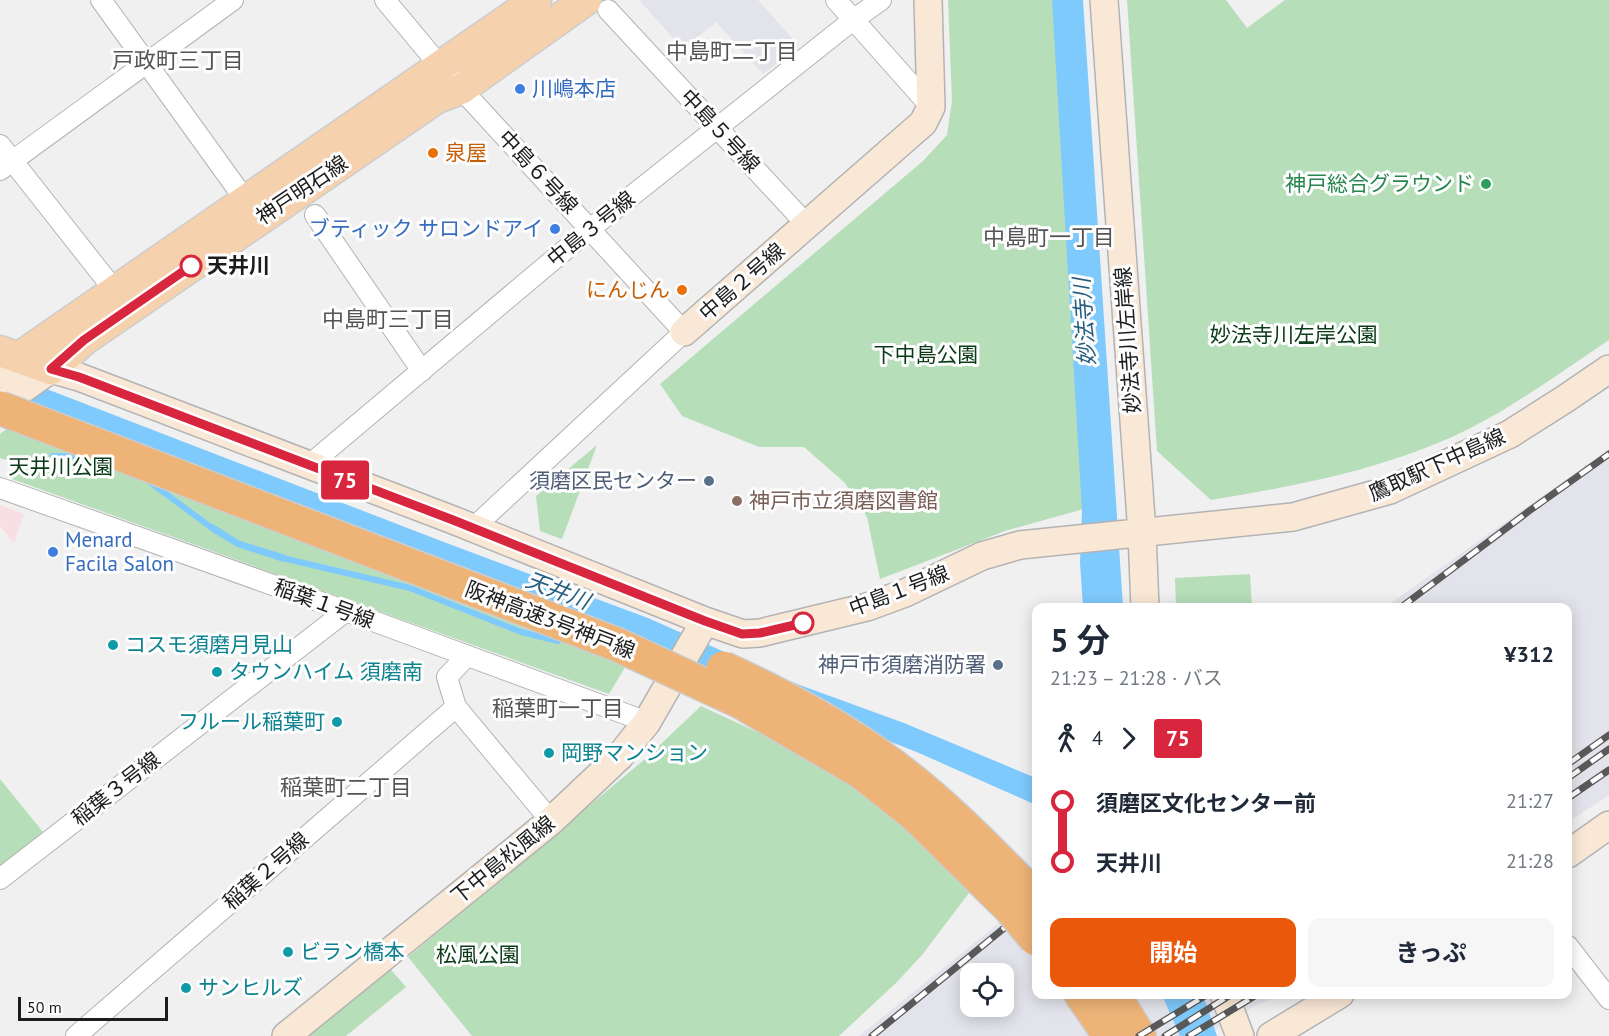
<!DOCTYPE html>
<html lang="ja">
<meta charset="utf-8">
<style>
:root{--surface:#fff;--page:#f6f6f7;--text:#1f2937;--muted:#747a83;--accent:#ea580c}
body{margin:0;font-family:"PT Sans","Noto Sans JP",sans-serif;background:var(--page);color:var(--text);height:100vh;display:flex;flex-direction:column;font-size:22px;white-space:nowrap}
*{box-sizing:border-box;margin:0}
p{font-size:20px;color:var(--muted)}
.icon{flex:none;width:33px;height:33px;fill:none;stroke:currentColor;stroke-width:2;stroke-linecap:round;stroke-linejoin:round}
.map{position:relative;flex:1;overflow:hidden}
.details{position:absolute;left:1032px;top:603px;width:540px;height:396px;display:flex;flex-direction:column;background:var(--surface);border-radius:12px;box-shadow:0 3px 15px #0003}
.details>*{flex:none}
.badge{padding:0 12px;border-radius:4px;font-size:21px;line-height:39px}
.buttons{position:absolute;left:960px;top:963px;display:grid;gap:12px}
.buttons a{display:grid;place-items:center;width:54px;height:54px;border-radius:12px;background:var(--surface);box-shadow:0 3px 15px #0003;font-size:30px}
.scale{position:absolute;left:18px;bottom:15px;width:150px;box-sizing:border-box;padding-left:6px;border:3px solid #1c1c1c;border-top:0;font-size:16px;line-height:21px;white-space:nowrap;color:#1c1c1c;-webkit-text-stroke:4px #fdfdfe;paint-order:stroke}
.map>.badge{position:absolute;translate:-50% -50%;box-shadow:0 0 0 3px #fff}
.legs{display:flex;align-items:center;gap:9px;height:66px;padding:0 18px;font-size:20px}
.legs p{margin-inline-start:auto}
.summary{display:flex;align-items:center;justify-content:space-between;height:102px;padding:0 18px}
h1{font-size:33px;font-weight:700;line-height:45px}
.cta{display:flex;gap:12px;margin-top:auto;padding:12px 18px}
.cta a{flex:1;height:69px;border-radius:12px;background:var(--accent);color:#fff;font-size:24px;font-weight:700;line-height:69px;text-align:center}
.cta a+a{background:var(--page);color:var(--text)}
ul{padding:0 18px;list-style:none}
li{display:flex;align-items:center;gap:21px;height:60px;font-size:22px}
li i{display:grid;place-items:center;width:9px;height:100%;margin:0 8px;background:currentColor}
li i::after{content:'';width:15px;height:15px;margin:-8px;border:4px solid;border-radius:50%;background:var(--surface)}
li p{margin-inline-start:auto}
li:first-child i{background:linear-gradient(#0000 50%,currentColor 0)}
li:last-child i{background:linear-gradient(currentColor 50%,#0000 0)}
.map>svg:first-child{display:block}
</style>
<div class="map">
<svg width="1609" height="1036" viewBox="0 0 1609 1036">
<rect width="100%" height="100%" fill="#f0f0f1"/>
<path fill="#f9dee4" d="M 0,505 L 24,514 L 14,543 L 0,526 Z"/>
<path fill="#e3e3eb" fill-rule="evenodd" d="M 642,0 L 758,0 L 799,46 L 763,74 L 716,22 L 683,49 L 640,1 Z
M 1609,449 L 1609,795 L 1568,822 L 1568,608 L 1385,607 Z
M 1036,893 L 1036,994 L 1282,995 L 1256,1005 L 1205,1036 L 859,1036 ZM 970,974 L 1004,974 L 1004,1006 L 970,1006 Z"/>
<path fill="#b6deb9" d="M 948,0 L 1055,0 L 1087,508 L 1005,531 L 880,579 L 867,517 L 845,483 L 804,447 L 759,447 L 682,416 L 660,384 L 923,161 L 947,135 L 952,101 Z
M 1127,0 L 1226,0 L 1247,28 L 1285,0 L 1609,0 L 1609,340 C 1558,374 1502,416 1445,440 C 1371,472 1290,487 1211,500 L 1157,451 Z
M 17,421 L 636,649 L 609,694 L 12,479 L 16,463 L 0,458 L 0,434 Z
M 597,445 L 562,539 L 540,531 L 536,496 Z
M 1250,574 L 1252,607 L 1176,607 L 1175,578 Z
M 701,706 L 768,737 L 849,784 L 899,822 L 972,889 L 922,955 L 896,983 L 839,1036 L 472,1036 L 408,957 L 645,759 Z
M 0,779 L 43,832 L 0,867 Z
M 385,963 L 406,987 L 346,1036 L 296,1036 Z"/>
<path fill="#7fcafd" d="M 1052,0 L 1083,0 L 1123,607 L 1083,607 L 1080,563 L 1082,511 Z
M 0,371 L 449,544 L 648,618 L 797,684 L 904,723 L 1036,778 L 1036,805 L 919,753 L 881,738 L 0,410 Z
M 213,524 L 240,541 L 286,555 L 284,562 L 237,547 L 209,530 Z
M 1162,995 L 1203,995 L 1217,1036 L 1180,1036 Z"/>
<g fill="none" stroke-linecap="round" stroke-linejoin="round">
<path stroke="#7fcafd" stroke-width="6" d="M 53,456 L 86,457
M 147,480 L 216,531
M 278,557 L 410,588 L 521,632 L 558,641"/>
<g stroke="#b3b3b4" stroke-width="22">
<path id="street" d="M 101,0 L 246,201
M 385,0 L 440,66 L 684,332 L 472,529
M 836,0 L 931,107
M 608,10 L 807,225
M 0,145 L 115,291
M 0,170 L 233,0
M 315,215 L 422,371
M 308,466 L 590,229 L 853,20 L 881,0
M 0,488 L 346,611 L 647,722
M 466,657 L 447,677 L 456,707 L 551,821
M 0,879 L 346,611
M 1568,946 L 1609,999
M 76,1036 L 456,707"/>
</g>
<g stroke="#b3b3b4" stroke-width="30">
<path id="secondary" d="M 1104,0 L 1142,533 L 1145,608
M 684,332 L 923,123 L 931,107 L 928,0
M 0,374 L 18,358
M 0,405 L 51,369 L 79,377 L 453,520 L 705,621 L 743,634 L 760,633 L 867,607 L 905,593 L 982,556 L 1020,545 L 1293,517 L 1390,490 L 1510,434 L 1565,399 L 1609,369
M 1568,854 L 1609,825
M 1224,994 L 1240,1036
M 286,1036 L 551,821 L 620,756 L 647,722 L 705,621
M 1271,1036 L 1340,994"/>
</g>
<g stroke="#cdcdcd" stroke-width="33">
<path id="primary" d="M 0,351 L 51,369 L 84,340 L 437,98 L 461,89 L 586,0
M 18,358 L 536,0"/>
</g>
<g stroke="#cdcdcd" stroke-width="36">
<path id="highway" d="M 1081,994 L 1110,1036
M 1113,994 L 1139,1036"/>
</g>
<use href="#street" stroke="#fff" stroke-width="20"/>
<use href="#secondary" stroke="#fae8d6" stroke-width="27"/>
<use href="#primary" stroke="#f5d1ad" stroke-width="30"/>
<use href="#highway" stroke="#eeb377" stroke-width="33"/>
<g stroke="#595959" stroke-width="7">
<path id="rail" d="M 1400,608 L 1529,511 L 1609,454
M 1568,764 L 1609,735
M 1568,778 L 1609,749
M 1568,798 L 1609,770
M 872,1036 L 1036,902
M 1139,1036 L 1208,994
M 1165,1036 L 1232,994
M 1189,1036 L 1258,994"/>
</g>
<use href="#rail" stroke="#fdfdfe" stroke-width="4.5" stroke-dasharray="14" stroke-linecap="butt"/>
<g stroke="#cdcdcd" stroke-width="36" stroke-linecap="butt">
<path id="highway-bridge" d="M 0,408 L 618,645 L 741,702 L 861,772 L 914,814 L 1011,909 L 1036,939
M 723,668 C 775,692 827,719 874,752 C 934,793 986,847 1036,898"/>
</g>
<use href="#highway-bridge" stroke="#eeb377" stroke-width="33"/>
</g>
<g fill="none" stroke-linecap="round" stroke-linejoin="round">
<g stroke="#fff" stroke-width="14">
<path id="line-1" d="M 191,266 L 84,340 L 51,369 L 79,377 L 453,520 L 705,621 L 742,634 L 760,633 L 803,623"/>
</g>
<use href="#line-1" stroke="#d7263d" stroke-width="9"/>
</g>
<g fill="#3f7fe0" stroke="#fdfdfe" stroke-width="2">
<circle cx="520" cy="89" r="6"/>
<circle cx="555" cy="229" r="6"/>
<circle cx="53" cy="552" r="6"/>
</g>
<g fill="#e8710a" stroke="#fdfdfe" stroke-width="2">
<circle cx="433" cy="153" r="6"/>
<circle cx="682" cy="290" r="6"/>
</g>
<circle fill="#2e9e5b" stroke="#fdfdfe" stroke-width="2" cx="1486" cy="184" r="6"/>
<g fill="#fff" stroke="#d7263d" stroke-width="3">
<circle cx="191" cy="266" r="10"/>
<circle cx="803" cy="623" r="10"/>
</g>
<g fill="#5c6f8a" stroke="#fdfdfe" stroke-width="2">
<circle cx="709" cy="481" r="6"/>
<circle cx="998" cy="665" r="6"/>
</g>
<circle fill="#8d6e63" stroke="#fdfdfe" stroke-width="2" cx="737" cy="501" r="6"/>
<g fill="#0f9aa8" stroke="#fdfdfe" stroke-width="2">
<circle cx="113" cy="645" r="6"/>
<circle cx="217" cy="672" r="6"/>
<circle cx="337" cy="722" r="6"/>
<circle cx="549" cy="753" r="6"/>
<circle cx="288" cy="952" r="6"/>
<circle cx="186" cy="988" r="6"/>
</g>
<g text-anchor="middle" stroke-width="6" stroke-linejoin="round" paint-order="stroke">
<g font-size="21" fill="#366cbe" stroke="#fdfdfe" text-anchor="start">
<text x="532" y="96">川嶋本店</text>
<text x="543" y="236" text-anchor="end">ブティック サロンドアイ</text>
<text x="65" y="547">Menard<tspan x="65" dy="24">Facila Salon</tspan></text>
</g>
<g font-size="21" fill="#1c1c1c" stroke="#fdfdfe">
<text transform="translate(720 131) rotate(47)" y="7">中島５号線</text>
<text transform="translate(538 172) rotate(47)" y="7">中島６号線</text>
<text transform="translate(302 190) rotate(-34)" y="7">神戸明石線</text>
<text transform="translate(591 229) rotate(-39)" y="7">中島３号線</text>
<text transform="translate(742 282) rotate(-41)" y="7">中島２号線</text>
<text transform="translate(1128 340) rotate(-94)" y="7">妙法寺川左岸線</text>
<text transform="translate(1437 465) rotate(-24)" y="7">鷹取駅下中島線</text>
<text transform="translate(899 591) rotate(-21)" y="7">中島１号線</text>
<text transform="translate(324 604) rotate(20)" y="7">稲葉１号線</text>
<text transform="translate(550 620) rotate(21)" y="7">阪神高速3号神戸線</text>
<text transform="translate(116 789) rotate(-38)" y="7">稲葉３号線</text>
<text transform="translate(503 860) rotate(-39)" y="7">下中島松風線</text>
<text transform="translate(266 871) rotate(-41)" y="7">稲葉２号線</text>
</g>
<g font-size="21" fill="#c56008" stroke="#fdfdfe" text-anchor="start">
<text x="445" y="160">泉屋</text>
<text x="670" y="297" text-anchor="end">にんじん</text>
</g>
<g font-size="21" fill="#27864d" stroke="#fdfdfe" text-anchor="end">
<text x="1474" y="191">神戸総合グラウンド</text>
</g>
<g font-size="21" font-weight="bold" fill="#1c1c1c" stroke="#fdfdfe" text-anchor="start">
<text x="207" y="273">天井川</text>
</g>
<g font-size="21" fill="#0a3a16" stroke="#fdfdfe">
<text x="1294" y="342">妙法寺川左岸公園</text>
<text x="926" y="362">下中島公園</text>
<text x="61" y="474">天井川公園</text>
<text x="478" y="962">松風公園</text>
</g>
<g font-size="21" fill="#4e5e75" stroke="#fdfdfe" text-anchor="end">
<text x="697" y="488">須磨区民センター</text>
<text x="986" y="672">神戸市須磨消防署</text>
</g>
<g font-size="21" fill="#785e54" stroke="#fdfdfe" text-anchor="start">
<text x="749" y="508">神戸市立須磨図書館</text>
</g>
<g font-size="21" fill="#0d838f" stroke="#fdfdfe" text-anchor="start">
<text x="125" y="652">コスモ須磨月見山</text>
<text x="229" y="679">タウンハイム 須磨南</text>
<text x="325" y="729" text-anchor="end">フルール稲葉町</text>
<text x="561" y="760">岡野マンション</text>
<text x="300" y="959">ビラン橋本</text>
<text x="198" y="995">サンヒルズ</text>
</g>
<g font-size="22" fill="#545455" stroke="#fdfdfe">
<text x="732" y="59">中島町二丁目</text>
<text x="178" y="68">戸政町三丁目</text>
<text x="1049" y="245">中島町一丁目</text>
<text x="388" y="327">中島町三丁目</text>
<text x="558" y="716">稲葉町一丁目</text>
<text x="346" y="795">稲葉町二丁目</text>
</g>
<g font-size="22" font-style="italic" fill="#275e80" stroke="#fdfdfe">
<text transform="translate(1084 322) rotate(-94)" y="8">妙法寺川</text>
<text transform="translate(558 590) rotate(21)" y="8">天井川</text>
</g>
</g>
</svg>
<div class="buttons">
<a><svg class="icon" aria-label="locate" viewBox="0 0 24 24"><circle cx="12" cy="12" r="6"/><path d="M12 2v4M12 18v4M2 12h4M18 12h4"/></svg></a>
</div>
<div class="scale">50 m</div>
<b class="badge" style="left:345px;top:480px;background:#d7263d;color:#fff">75</b>
<section class="details">
<div class="summary"><div><h1>5 分</h1><p>21:23 – 21:28 · バス</p></div><b>¥312</b></div>
<div class="legs"><svg class="icon" aria-label="walk" viewBox="0 0 24 24"><circle cx="13" cy="4" r="2"/><path d="M13 8l-2 6 4 7M11 14l-3 7M7 12l3-4h3l4 4"/></svg>4<svg class="icon" aria-label="forward" viewBox="0 0 24 24"><path d="M9 5l7 7-7 7"/></svg><b class="badge" style="background:#d7263d;color:#fff">75</b></div>
<ul>
<li><i style="color:#d7263d"></i><b>須磨区文化センター前</b><p>21:27</p></li>
<li><i style="color:#d7263d"></i><b>天井川</b><p>21:28</p></li>
</ul>
<div class="cta"><a>開始</a><a>きっぷ</a></div>
</section>
</div>
